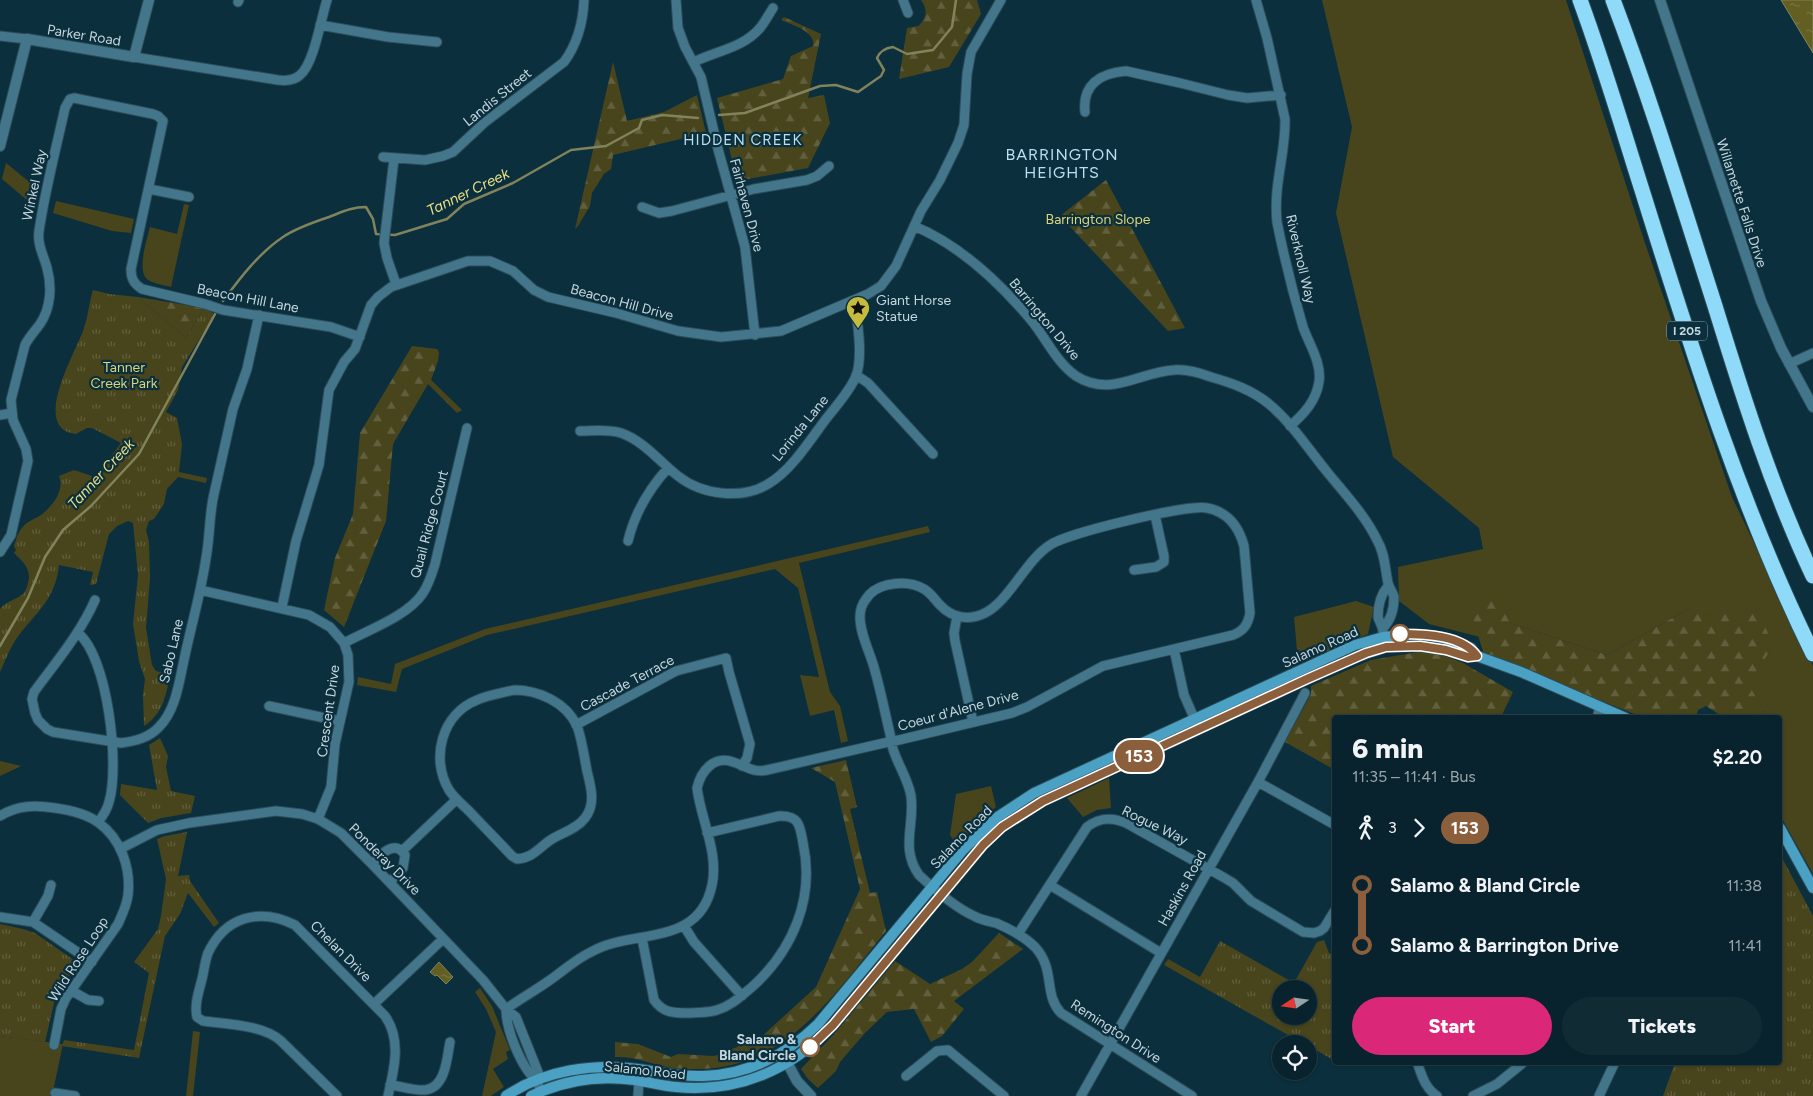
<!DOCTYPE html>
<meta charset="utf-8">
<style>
:root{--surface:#08232d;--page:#112b35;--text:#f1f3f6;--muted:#98a4aa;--line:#294049;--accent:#db2777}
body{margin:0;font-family:Figtree,sans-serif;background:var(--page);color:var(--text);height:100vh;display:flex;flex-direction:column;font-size:19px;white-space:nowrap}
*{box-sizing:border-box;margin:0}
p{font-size:16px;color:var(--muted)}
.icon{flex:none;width:28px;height:28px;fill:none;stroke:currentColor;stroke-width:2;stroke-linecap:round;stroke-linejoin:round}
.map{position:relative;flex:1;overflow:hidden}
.drawer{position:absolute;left:1332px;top:715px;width:450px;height:350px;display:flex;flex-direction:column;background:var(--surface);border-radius:5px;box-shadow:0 1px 4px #0004,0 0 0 1px var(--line)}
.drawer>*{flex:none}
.badge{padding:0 10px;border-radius:16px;font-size:18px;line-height:32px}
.needle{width:32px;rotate:257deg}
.fabs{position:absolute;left:1272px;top:980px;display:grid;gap:10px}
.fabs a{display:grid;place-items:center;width:45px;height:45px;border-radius:50%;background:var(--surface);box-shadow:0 1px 4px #0004,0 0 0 1px var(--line);font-size:25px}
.map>.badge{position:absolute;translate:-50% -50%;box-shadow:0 0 0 2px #fff}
.legs{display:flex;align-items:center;gap:8px;height:55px;padding:0 20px;font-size:16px}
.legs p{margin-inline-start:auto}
.head{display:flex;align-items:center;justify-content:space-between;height:85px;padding:0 20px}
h1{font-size:28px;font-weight:800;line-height:38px}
.button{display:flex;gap:10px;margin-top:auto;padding:10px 20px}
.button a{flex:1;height:58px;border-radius:30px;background:var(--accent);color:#fff;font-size:20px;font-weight:800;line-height:58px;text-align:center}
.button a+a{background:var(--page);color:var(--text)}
ul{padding:0 20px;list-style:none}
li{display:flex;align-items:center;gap:18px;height:60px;font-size:19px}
li i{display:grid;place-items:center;width:8px;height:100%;margin:0 6px;background:currentColor}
li i::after{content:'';width:12px;height:12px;margin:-6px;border:4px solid;border-radius:50%;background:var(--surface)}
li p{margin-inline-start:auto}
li:first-child i{background:linear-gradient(#0000 50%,currentColor 0)}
li:last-child i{background:linear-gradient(currentColor 50%,#0000 0)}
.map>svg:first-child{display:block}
</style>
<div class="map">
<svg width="1813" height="1096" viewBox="0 0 1813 1096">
<defs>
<pattern id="forest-firs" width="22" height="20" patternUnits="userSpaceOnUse" patternTransform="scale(1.25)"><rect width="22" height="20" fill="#48451c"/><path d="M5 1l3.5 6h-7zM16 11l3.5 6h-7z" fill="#615f3d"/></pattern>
<pattern id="park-tufts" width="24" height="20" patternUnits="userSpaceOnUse" patternTransform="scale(1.25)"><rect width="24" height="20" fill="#48451c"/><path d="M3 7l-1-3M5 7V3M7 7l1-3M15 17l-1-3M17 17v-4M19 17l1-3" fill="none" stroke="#615f3d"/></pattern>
<pattern id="water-ripples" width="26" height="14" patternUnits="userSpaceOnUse" patternTransform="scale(1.25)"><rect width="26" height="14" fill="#635f22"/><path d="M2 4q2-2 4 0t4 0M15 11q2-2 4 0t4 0" fill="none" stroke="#787542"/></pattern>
</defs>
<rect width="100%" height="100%" fill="#0b2f3c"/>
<path fill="#48451c" d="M 1322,0 L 1566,0 L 1644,240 L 1732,497 L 1813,666 L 1813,874 L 1780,815 L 1780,718 L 1768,717 L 1747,684 L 1774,645 L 1690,608 L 1607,655 L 1510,623 L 1473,619 L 1480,637 L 1429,624 L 1399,601 L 1398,567 L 1483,549 L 1479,528 L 1393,457 L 1336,213 L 1352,127 Z
M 6,163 L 38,189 L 34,206 L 2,179 Z
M 56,201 L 134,219 L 131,233 L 112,231 L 53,213 Z
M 184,204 L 189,205 L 171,287 C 164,285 155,284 148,280 C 136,272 147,239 150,227 L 177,234 Z
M 928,526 L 930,532 L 799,563 L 830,692 L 840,706 L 848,741 L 841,743 L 834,710 L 810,716 L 800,675 L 819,677 L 798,588 L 775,569 L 487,635 L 402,669 L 396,692 L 357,685 L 358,677 L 391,684 L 395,664 L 485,629 Z
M 1356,601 L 1374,607 L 1368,634 L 1302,663 L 1298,662 L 1294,617 Z
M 1109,778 L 1111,808 L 1097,810 L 1083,817 L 1067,798 Z
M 991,786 L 996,807 L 976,824 L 957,846 L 950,835 L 956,794 Z
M 480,988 L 492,1006 L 510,1050 L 506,1052 L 508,1059 L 493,1069 L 504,1087 L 491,1096 L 482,1096 L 496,1032 L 486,1009 L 475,992 Z
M 193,1031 L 200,1032 L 193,1096 L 186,1096 Z
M 0,1036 L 63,1044 L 52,1096 L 0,1096 Z"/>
<path fill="url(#forest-firs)" d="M 921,0 L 977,0 L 981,14 L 949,67 L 899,79 L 907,28 L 918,26 C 927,19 928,9 921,0 Z
M 784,17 L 821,34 L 808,98 L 824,95 L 830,123 L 808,168 L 737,181 L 717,98 L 783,79 L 791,56 L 813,46 C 816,31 792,25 781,20 Z
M 613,62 L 627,121 L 664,112 L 697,95 L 706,133 L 613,155 L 611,169 L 604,174 L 592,193 L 590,206 L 578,226 L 575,229 Z
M 1106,180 L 1185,328 L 1168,331 L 1060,216 Z
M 138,297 L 204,308 L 186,338 Z
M 412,346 L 437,349 L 439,352 L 438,361 L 431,380 L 462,410 L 457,413 L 428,384 L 393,444 L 386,521 L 344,627 L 324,610 L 335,558 L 353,514 L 360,433 Z
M 1494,591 L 1510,623 L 1607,655 L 1690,608 L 1757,611 L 1774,645 L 1748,684 L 1768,717 L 1723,717 L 1706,706 L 1698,710 L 1696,717 L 1642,717 L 1484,654 L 1473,620 L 1484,598 Z
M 1430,650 L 1463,663 L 1513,692 L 1501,717 L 1335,718 L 1335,770 L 1285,742 L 1311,694 L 1311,686 L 1371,660 Z
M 846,760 L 857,807 L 850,809 L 870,893 L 877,892 L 886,931 C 835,993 787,1069 697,1069 C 687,1069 677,1069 667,1067 C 649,1063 633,1056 615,1057 L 615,1042 L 638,1044 L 671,1057 L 678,1054 L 714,1056 L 760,1038 L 816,987 L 860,889 L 835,782 L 811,768 Z
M 999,933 L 1023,949 L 954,1001 L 964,1009 L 942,1036 L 931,1042 L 914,1009 L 887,1012 L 865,1033 L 840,1062 L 836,1071 L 818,1088 L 808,1079 L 801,1069 L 835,1033 L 895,961 L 930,984 L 962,969 L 972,962 Z"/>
<path fill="url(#park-tufts)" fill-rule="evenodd" d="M 93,290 L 109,294 L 138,297 L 186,338 L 204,308 L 213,313 L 212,319 L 182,367 L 178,390 L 166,412 L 177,418 L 182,444 L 179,472 L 207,478 L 206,483 L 178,477 L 167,489 L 164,504 L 154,519 L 149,521 L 146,530 L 149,542 L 150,578 L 146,628 L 152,665 L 156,671 L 170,675 C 166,695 163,714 144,726 L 143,695 L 145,679 L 139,661 L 133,624 L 138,575 L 133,523 L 128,521 L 117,526 L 109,534 L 96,584 L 90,585 L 93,572 L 59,565 C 55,604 31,615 13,644 C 8,653 4,663 0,672 L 0,609 C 6,601 16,600 23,594 C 26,591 27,586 28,583 C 32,569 23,562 14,553 L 16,550 L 14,546 C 16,540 18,532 22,528 C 27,521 35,519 41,515 C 53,506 65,490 59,476 L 74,470 L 95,477 L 121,443 L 92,428 L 87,428 L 76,434 C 30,429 75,353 83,331 C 88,318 89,303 93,290 Z
M 160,738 L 168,756 L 166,767 L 171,791 L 195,796 L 191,813 L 161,818 L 148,823 L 120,795 L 121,784 L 157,790 L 149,745 Z
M 0,761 L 21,766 L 0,776 Z
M 187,832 L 178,876 L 189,875 L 190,881 L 219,923 L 214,927 L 188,893 L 180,914 L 165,936 L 139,1058 L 62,1046 L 64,1040 L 134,1050 L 149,973 L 134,962 L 158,929 L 161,916 L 166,879 L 157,839 L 165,836 Z
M 1780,854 L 1813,916 L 1813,1096 L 1663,1096 L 1675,1063 L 1780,1062 Z
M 0,924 L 23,929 L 35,933 L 78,963 L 55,999 L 45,1042 L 0,1036 Z
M 1324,940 L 1329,953 L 1335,956 L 1335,996 L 1333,1000 L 1335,1006 L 1335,1061 L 1309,1046 L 1309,1044 L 1304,1044 L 1164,965 L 1168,959 L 1200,977 L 1220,941 L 1294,983 L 1317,942 ZM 1281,989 L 1309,989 L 1309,1016 L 1281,1016 Z"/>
<path fill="url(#water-ripples)" stroke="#80835b" d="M 1781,0 L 1813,0 L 1813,53 Z
M 439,962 L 453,977 L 446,984 L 437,975 L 435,976 L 430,972 Z"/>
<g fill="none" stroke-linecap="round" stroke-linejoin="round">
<path stroke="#80835b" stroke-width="2.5" d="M 719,115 L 745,113 L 820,86 L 836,85 L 858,92 L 881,76 L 884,70 L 877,58 C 880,51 885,48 893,47 L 907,54 L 933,50 L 952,27 L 956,0
M 223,301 C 240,278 259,253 283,237 C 296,228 314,222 329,217 C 342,212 352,207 366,207 L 373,219 L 376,234 L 395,235 L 447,219 L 464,204 L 513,183 L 571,150 L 606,146 L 639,128 L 642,120 L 662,115 L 698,118
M 0,646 L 28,598 L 45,557 L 63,530 L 91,506 L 139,454 L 215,314"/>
<g stroke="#2c4d59" stroke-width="11">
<path id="minor" d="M 676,0 L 678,28 L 685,47 L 701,77 L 718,149 L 745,247 L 755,335
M 903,0 L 908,13
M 1256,0 L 1267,38 L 1285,119 C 1286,153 1273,185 1277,222 C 1284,257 1293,293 1303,327 C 1309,344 1322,363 1319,382 C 1316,401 1304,414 1290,426
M 238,2 L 239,0
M 320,25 L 388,37 L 437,42
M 0,36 L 27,39
M 134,57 L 278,80 C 286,81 294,81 300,75 C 314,64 321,18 327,0
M 694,62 C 716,51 743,48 760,28 C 765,22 769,14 773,8
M 1085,112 C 1082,85 1100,73 1126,71 L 1180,83 L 1228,95 L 1247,98 L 1281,95
M 383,157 L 425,160 L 443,156 L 453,152 L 484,123 L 564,62 C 578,43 583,23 584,0
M 394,159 L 384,243 L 387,258 L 396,284
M 149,189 L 189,197
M 642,207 L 659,213 L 672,211 L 754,189 L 807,180 L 817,176 L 829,166
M 914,226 C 960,245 999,282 1031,320 C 1046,338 1056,362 1076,376 C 1111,398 1139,372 1174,370 C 1186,369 1200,373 1211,377 C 1232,383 1252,390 1269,404 C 1292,423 1309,450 1328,473 C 1345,494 1365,515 1377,540 C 1385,553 1385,569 1388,583 C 1389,588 1393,592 1394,597 C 1394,609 1391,620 1383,628
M 1789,364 L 1813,353
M 856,375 L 868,383 L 933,454
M 0,415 L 12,413
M 580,431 C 593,431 608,429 621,433 C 644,441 660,462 678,476 C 702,495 742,500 768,484 C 791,471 810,440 826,419 C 836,406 850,391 856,376 C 863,358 858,318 853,301
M 628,541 C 635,512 648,490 668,468
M 0,552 L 11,535 L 28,461 L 26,449 L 13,420 L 11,400 L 25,345 C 29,337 35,331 40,324 C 51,308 52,286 47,268 C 44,256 37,245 39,231 C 45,190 56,149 65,108 L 70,99 L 74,98 L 153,114 L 158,116 L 163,121 L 131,269 C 131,279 134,284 142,289 L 205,304 L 223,310 L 331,327 L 360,337
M 1134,570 L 1156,567 L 1164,562 L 1164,556 L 1155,515
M 200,590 L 309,615 L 330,627 L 344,643 L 348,655 L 349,682 L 335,744 L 331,787 L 318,819
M 95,600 C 80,634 56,662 34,692 L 32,699 L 35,713 L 38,720 L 47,729 L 53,732 L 121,743 C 135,741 149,738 159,727 C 176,710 179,682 184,660 C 191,626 201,593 206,558 C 210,537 209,515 214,494 L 233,409 L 247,369 L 259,315
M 282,607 L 296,541 L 319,465 L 329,390 L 344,362 L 355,349 L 371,305 L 378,297 L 391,287 L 468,261 L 490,261 L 513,271 L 534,290 L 548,297 L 616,313 L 678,331 L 721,337 L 781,331 L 868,294 L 881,286 L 896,266 L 921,211 L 940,180 L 958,143 L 964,125 L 967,74 L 971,52 L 1001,0
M 957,616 L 954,633 L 955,641 L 973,722
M 1383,632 C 1383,626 1379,622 1378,617 C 1378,606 1381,594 1388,586
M 78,633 C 108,657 120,766 109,802 C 107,810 103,816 98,822
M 344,643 C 368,630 408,616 423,593 C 429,584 432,574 435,564 L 467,428
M 1174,649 L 1184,695 L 1199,729
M 514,690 C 538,690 566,702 577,726 C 582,739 584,756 587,771 C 591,787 596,804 585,818 C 576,830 560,833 549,841 C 538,849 532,858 517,859 L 512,856 C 498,841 484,827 470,812 C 463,805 454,798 449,790 C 430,758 442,714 477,700 C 488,695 502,693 514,690 Z
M 269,706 L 339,721
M 1597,718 L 1600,707
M 576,725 L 676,671 L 726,658 L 729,672 L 750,744 L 747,758 L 742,766
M 1258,782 L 1335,825
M 0,816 C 18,805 35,805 55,808 C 70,810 87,814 99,823 C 121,839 131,868 128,895 C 127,905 122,915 118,924 L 66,998 L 61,1009 L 54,1045
M 120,849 L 157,830 L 189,823 L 276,811 L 302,814 L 318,819 L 341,833 L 372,864 L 483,980 L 506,1009 L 516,1017 L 538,1072 L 537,1081 L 541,1091
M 402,851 L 457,799
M 372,864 C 381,854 395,839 405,855 L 403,868 L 390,882
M 1050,885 L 1161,953
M 0,917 L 33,922 L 92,962
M 33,922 L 48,896 L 51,885
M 684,926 L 694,942 L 742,996
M 1018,934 L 1087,827 C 1100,817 1113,817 1128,824 L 1223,877 L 1233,883 L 1251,901 L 1303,932 L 1314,933 L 1320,931 L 1324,928 L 1335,910
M 642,938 L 654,1000 C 664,1014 675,1013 691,1013 C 700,1012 709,1013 717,1010 C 731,1006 741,996 752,987 C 793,950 815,898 803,843 C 800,827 800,815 779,816 L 707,833
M 72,991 L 88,1000 L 99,1001
M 374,1004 L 443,939
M 506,1009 C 520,999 536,990 550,980 C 563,971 576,959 591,952 C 633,928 699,948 712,885 C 719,853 701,820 697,788 C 701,771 714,755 733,762 C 746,766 753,773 767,770 L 884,743 L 899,740 L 1012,713 L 1027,707 L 1103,666 L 1233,635 C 1243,631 1248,625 1250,613 L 1244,546 C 1239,527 1228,512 1207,508 C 1188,504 1067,533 1050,545 C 1026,560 1009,601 985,613 C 969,621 952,618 940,605 C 935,600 931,593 924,589 C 912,582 900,582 887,585 C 879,587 871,591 866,599 C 862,604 860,611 860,617 C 860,635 871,654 875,671 C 881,692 885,713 890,734 L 893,749 C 898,765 908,779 911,796 C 915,825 900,848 919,875 C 935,890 954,907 974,916 C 981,920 988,921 996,923 C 1010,929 1024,936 1035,947 C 1056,970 1043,994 1061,1013 L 1192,1096
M 506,1009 C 506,1029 521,1068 537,1081
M 1417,1062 C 1422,1076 1425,1088 1437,1096
M 906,1076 L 937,1051 L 948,1050 L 1004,1096
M 390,1085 C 401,1086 414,1091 425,1090 C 446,1088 447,1057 450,1042
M 55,1093 L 75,1096
M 337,1096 L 281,1041 C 264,1025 226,1024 203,1021 L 197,1017 C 194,1005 199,991 202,979 C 204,971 205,961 208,953 C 225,917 259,907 295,925 L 385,1016 C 402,1040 394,1070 388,1096
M 638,1096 L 639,1081
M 1081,1096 L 1258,782 L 1305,693
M 1473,1096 L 1497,1084 L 1524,1062
M 1599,1096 L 1615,1062"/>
</g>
<g stroke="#2c4d59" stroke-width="12">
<path id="tertiary" d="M 1660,0 L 1761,301 L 1781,348 L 1813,407
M 0,146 L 27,39 L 134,57 L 149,0
M 782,1053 L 797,1081 L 811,1096"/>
</g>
<g stroke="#2c4d59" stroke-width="12">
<path id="secondary" d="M 1780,828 L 1813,888
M 506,1096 C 544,1070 594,1063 638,1069 C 660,1072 680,1077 703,1076 C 748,1075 786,1055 818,1024 L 962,851 L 996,818 L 1034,793 L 1355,645 L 1383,637 L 1416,634 L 1443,638 L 1461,644 L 1471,648 L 1477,656
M 531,1096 C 564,1080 599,1075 635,1080 C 649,1082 662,1086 676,1087 C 738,1093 791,1070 833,1025 L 983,845 L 1002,827 L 1043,801 L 1307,679 L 1359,656 L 1385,647 L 1420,646 L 1446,650 L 1468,657 L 1477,656 L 1521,672 L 1626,718"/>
</g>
<g stroke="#2c4d59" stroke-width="17">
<path id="motorway" d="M 1580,0 C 1603,62 1622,127 1642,190 C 1691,347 1740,506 1813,654
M 1613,0 C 1651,100 1682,203 1715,306 C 1743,397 1772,489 1813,576"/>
</g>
<use href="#minor" stroke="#44768b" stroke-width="9"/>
<use href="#tertiary" stroke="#44768b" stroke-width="10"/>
<use href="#secondary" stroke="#4ba1c3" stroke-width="10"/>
<use href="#motorway" stroke="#90daf9" stroke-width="15"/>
</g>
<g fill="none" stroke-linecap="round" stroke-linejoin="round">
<g stroke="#fff" stroke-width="11">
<path id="line-1" d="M 810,1047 L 833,1025 L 983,845 L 1002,827 L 1043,801 L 1307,679 L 1366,653 L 1386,647 L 1420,646 L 1446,650 L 1468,657 L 1477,656 C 1462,635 1425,634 1400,634"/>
</g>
<use href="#line-1" stroke="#8b5e3c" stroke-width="8"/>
</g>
<defs>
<g id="sight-pin" transform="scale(1.25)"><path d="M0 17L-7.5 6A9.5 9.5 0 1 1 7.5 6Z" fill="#c5bc3d" stroke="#0b2f3c"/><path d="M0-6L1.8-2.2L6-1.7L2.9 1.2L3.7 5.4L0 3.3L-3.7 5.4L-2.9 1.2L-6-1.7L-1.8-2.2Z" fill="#111"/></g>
</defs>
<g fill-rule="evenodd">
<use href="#sight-pin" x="858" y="308"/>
</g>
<g fill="#fff" stroke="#8b5e3c" stroke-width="2.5">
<circle cx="1400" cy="634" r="9"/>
<circle cx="810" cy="1047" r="9"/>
</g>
<g text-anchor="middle" stroke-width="4.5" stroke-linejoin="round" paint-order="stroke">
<rect fill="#0b2f3c" stroke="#8ca4ae" stroke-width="1" x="1667" y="321.5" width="40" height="19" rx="4"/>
<g font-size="12" font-weight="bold" fill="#c4d6df">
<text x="1687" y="335">I 205</text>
</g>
<g font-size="14" fill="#c4d6df" stroke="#0b2f3c">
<text transform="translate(84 35) rotate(9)" y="5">Parker Road</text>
<text transform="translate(497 97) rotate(-39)" y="5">Landis Street</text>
<text transform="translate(34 185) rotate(-78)" y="5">Winkel Way</text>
<text transform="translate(1742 203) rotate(72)" y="5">Willamette Falls Drive</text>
<text transform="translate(747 205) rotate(75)" y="5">Fairhaven Drive</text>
<text transform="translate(1301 259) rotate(77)" y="5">Riverknoll Way</text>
<text transform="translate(248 298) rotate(11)" y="5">Beacon Hill Lane</text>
<text transform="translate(622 302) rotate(15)" y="5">Beacon Hill Drive</text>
<text transform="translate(1045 319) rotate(50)" y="5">Barrington Drive</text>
<text transform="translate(800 428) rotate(-51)" y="5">Lorinda Lane</text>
<text transform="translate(429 524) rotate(-75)" y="5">Quail Ridge Court</text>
<text transform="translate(1320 647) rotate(-24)" y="5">Salamo Road</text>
<text transform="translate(171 651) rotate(-77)" y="5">Sabo Lane</text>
<text transform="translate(627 683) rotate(-28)" y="5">Cascade Terrace</text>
<text transform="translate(958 710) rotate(-15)" y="5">Coeur d'Alene Drive</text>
<text transform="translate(328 711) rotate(-82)" y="5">Crescent Drive</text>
<text transform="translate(1155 825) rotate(26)" y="5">Rogue Way</text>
<text transform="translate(961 837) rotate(-46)" y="5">Salamo Road</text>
<text transform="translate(385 859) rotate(45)" y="5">Ponderay Drive</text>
<text transform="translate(1182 888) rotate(-61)" y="5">Haskins Road</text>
<text transform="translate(341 951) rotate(45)" y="5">Chelan Drive</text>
<text transform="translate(78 959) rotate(-57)" y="5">Wild Rose Loop</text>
<text transform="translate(1116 1031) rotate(33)" y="5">Remington Drive</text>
<text transform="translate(645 1070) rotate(6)" y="5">Salamo Road</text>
</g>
<g font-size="14" fill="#dad47b" stroke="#0b2f3c">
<text x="1098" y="224">Barrington Slope</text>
<text x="124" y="372">Tanner<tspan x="124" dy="16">Creek Park</tspan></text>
</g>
<g font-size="14" fill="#c4d6df" stroke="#0b2f3c" text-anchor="start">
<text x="876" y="305">Giant Horse<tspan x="876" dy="16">Statue</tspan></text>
</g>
<g font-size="14" font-weight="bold" fill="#c4d6df" stroke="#0b2f3c" text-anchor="end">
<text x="796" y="1044">Salamo &amp;<tspan x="796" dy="16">Bland Circle</tspan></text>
</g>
<g font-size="15" letter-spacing="1" fill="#b9dff0" stroke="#0b2f3c">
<text x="743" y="145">HIDDEN CREEK</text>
</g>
<g font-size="15" font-style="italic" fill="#e5df86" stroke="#0b2f3c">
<text transform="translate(468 192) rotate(-26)" y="5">Tanner Creek</text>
<text transform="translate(101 474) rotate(-47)" y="5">Tanner Creek</text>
</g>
<g font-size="16" letter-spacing="1" fill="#b9dff0" stroke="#0b2f3c">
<text x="1062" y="160">BARRINGTON<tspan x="1062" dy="18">HEIGHTS</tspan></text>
</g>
</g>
</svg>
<div class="fabs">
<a><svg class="needle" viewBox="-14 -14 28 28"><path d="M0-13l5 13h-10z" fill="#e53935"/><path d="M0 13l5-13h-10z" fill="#98a4aa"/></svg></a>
<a><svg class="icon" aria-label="locate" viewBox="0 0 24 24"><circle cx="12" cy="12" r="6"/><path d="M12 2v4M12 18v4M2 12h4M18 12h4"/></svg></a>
</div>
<b class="badge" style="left:1139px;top:756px;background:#8b5e3c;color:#fff">153</b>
<section class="drawer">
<div class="head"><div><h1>6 min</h1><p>11:35 – 11:41 · Bus</p></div><b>$2.20</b></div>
<div class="legs"><svg class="icon" aria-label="walk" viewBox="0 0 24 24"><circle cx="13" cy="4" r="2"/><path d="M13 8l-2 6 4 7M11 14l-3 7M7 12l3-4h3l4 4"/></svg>3<svg class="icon" aria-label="forward" viewBox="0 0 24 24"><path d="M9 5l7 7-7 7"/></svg><b class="badge" style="background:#8b5e3c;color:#fff">153</b></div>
<ul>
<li><i style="color:#8b5e3c"></i><b>Salamo &amp; Bland Circle</b><p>11:38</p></li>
<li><i style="color:#8b5e3c"></i><b>Salamo &amp; Barrington Drive</b><p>11:41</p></li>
</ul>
<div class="button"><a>Start</a><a>Tickets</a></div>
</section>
</div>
